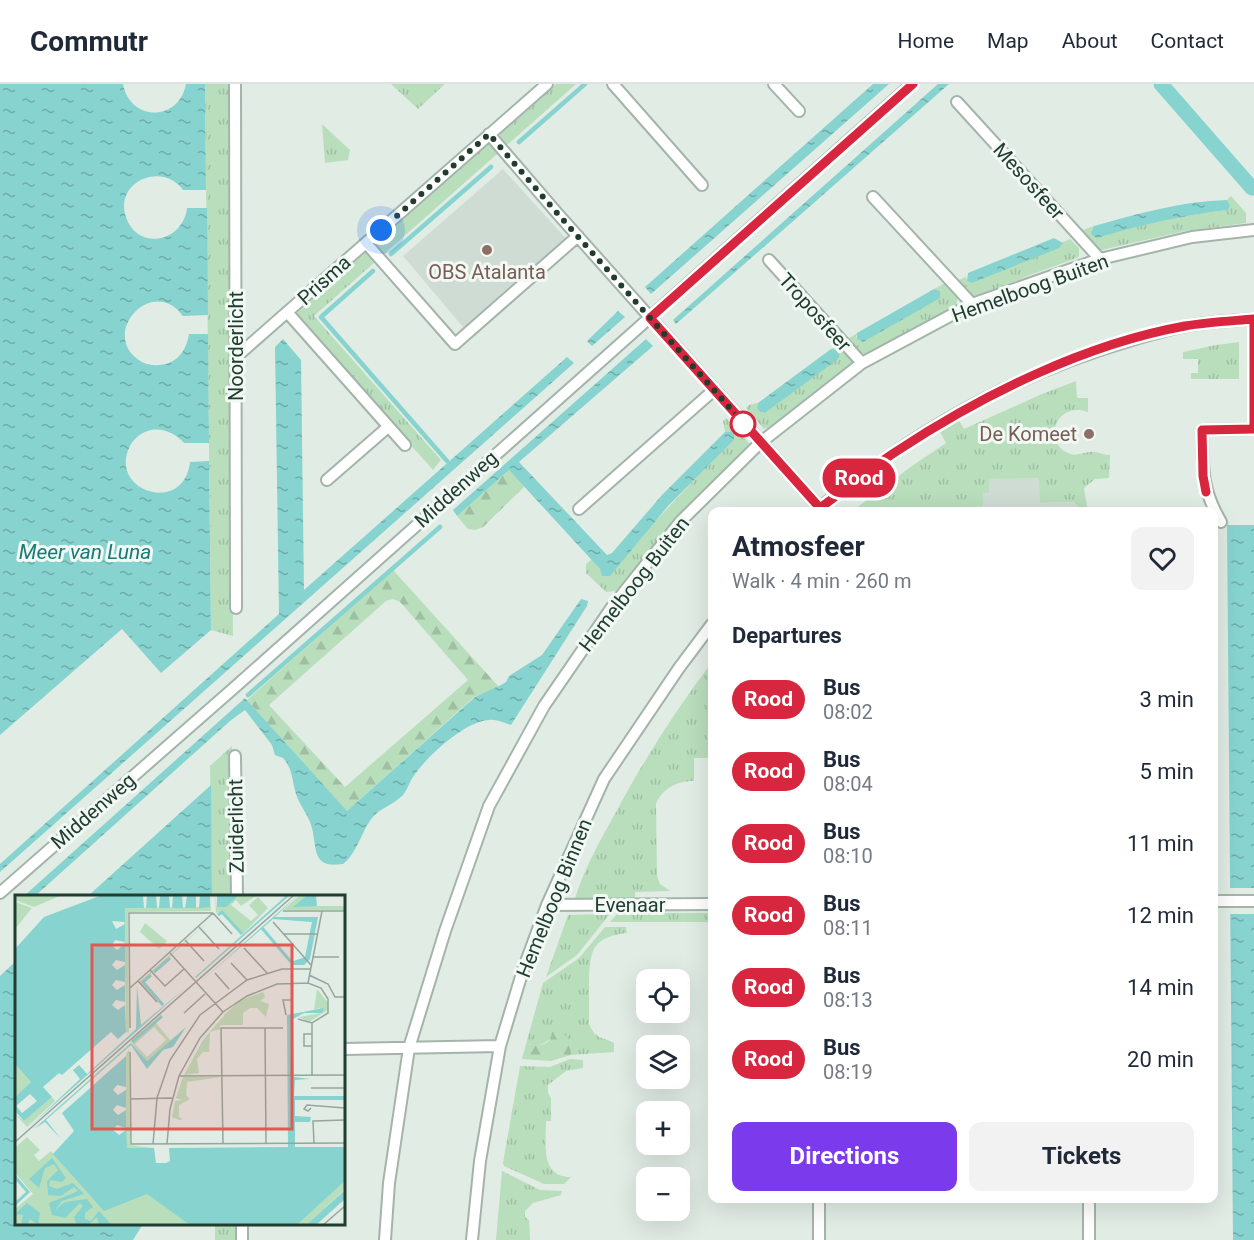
<!DOCTYPE html>
<meta charset="utf-8">
<style>
:root{--surface:#fff;--page:#f2f2f3;--text:#1f2937;--muted:#747a83;--line:#e0e1e3;--accent:#7c3aed}
body{margin:0;font-family:Roboto,sans-serif;background:var(--page);color:var(--text);height:100vh;display:flex;flex-direction:column;font-size:22px;white-space:nowrap}
*{box-sizing:border-box;margin:0}
p{font-size:20px;color:var(--muted)}
.icon{flex:none;width:33px;height:33px;fill:none;stroke:currentColor;stroke-width:2;stroke-linecap:round;stroke-linejoin:round}
.map{position:relative;flex:1;overflow:hidden}
.drawer{position:absolute;left:708px;top:423px;width:510px;height:696px;display:flex;flex-direction:column;background:var(--surface);border-radius:12px;box-shadow:0 6px 24px #0002}
.drawer>*{flex:none}
.badge{padding:0 12px;border-radius:20px;font-size:21px;line-height:39px}
.buttons{position:absolute;left:636px;top:885px;display:grid;gap:12px}
.buttons a{display:grid;place-items:center;width:54px;height:54px;border-radius:12px;background:var(--surface);box-shadow:0 6px 24px #0002;font-size:30px}
.you{position:absolute;width:30px;height:30px;margin:-15px;border:4px solid #fff;border-radius:50%;background:#1a73e8;box-shadow:0 0 0 9px #1a73e833}
.map>.badge{position:absolute;translate:-50% -50%;box-shadow:0 0 0 3px #fff}
h2{padding:0 24px;font-size:22px;line-height:54px}
.round{display:grid;place-items:center;flex:none;width:63px;height:63px;border-radius:12px;background:var(--page)}
.head{display:flex;align-items:center;justify-content:space-between;height:102px;padding:0 24px}
h1{font-size:28px;font-weight:700;line-height:45px}
.button{display:flex;gap:12px;margin-top:auto;padding:12px 24px}
.button a{flex:1;height:69px;border-radius:12px;background:var(--accent);color:#fff;font-size:24px;font-weight:700;line-height:69px;text-align:center}
.button a+a{background:var(--page);color:var(--text)}
ul{padding:0;list-style:none}
li{display:flex;align-items:center;gap:18px;height:72px;padding:0 24px}
li div{flex:1}
li b{display:block;font-size:22px}
li em{font-style:normal}
li .badge{min-width:66px;font-weight:700;text-align:center}
header{display:flex;align-items:center;gap:36px;box-sizing:border-box;height:84px;padding:0 30px;background:var(--surface);border-bottom:2px solid var(--line)}
header strong{font-size:28px}
nav{display:flex;gap:33px;margin-inline-start:auto;font-size:21px}
.map>svg:first-child{display:block}
</style>
<header>
<strong>Commutr</strong>
<nav><a>Home</a><a>Map</a><a>About</a><a>Contact</a></nav>
</header>
<div class="map">
<svg width="1254" height="1156" viewBox="0 0 1254 1156">
<defs>
<pattern id="grass-tufts" width="24" height="20" patternUnits="userSpaceOnUse" patternTransform="scale(1.5)"><rect width="24" height="20" fill="#b9debc"/><path d="M3 7l-1-3M5 7V3M7 7l1-3M15 17l-1-3M17 17v-4M19 17l1-3" fill="none" stroke="#9fbfa2"/></pattern>
<pattern id="forest-firs" width="22" height="20" patternUnits="userSpaceOnUse" patternTransform="scale(1.5)"><rect width="22" height="20" fill="#b9debc"/><path d="M5 1l3.5 6h-7zM16 11l3.5 6h-7z" fill="#9fbfa2"/></pattern>
<pattern id="water-ripples" width="26" height="14" patternUnits="userSpaceOnUse" patternTransform="scale(1.5)"><rect width="26" height="14" fill="#87d3cf"/><path d="M2 4q2-2 4 0t4 0M15 11q2-2 4 0t4 0" fill="none" stroke="#6eaca8"/></pattern>
</defs>
<rect width="100%" height="100%" fill="#e1ece5"/>
<path fill="#cfdcd3" d="M 503,85 L 570,159 L 468,249 L 403,172 Z
M 1040,394 L 1040,419 L 1074,418 L 1080,427 L 945,428 L 945,426 L 983,422 L 983,408 L 989,395 Z"/>
<path fill="url(#grass-tufts)" d="M 205,0 L 228,0 L 233,552 L 211,546 Z
M 391,0 L 445,0 L 418,25 Z
M 556,0 L 576,0 L 314,232 L 441,376 L 433,386 L 295,231 Z
M 322,40 L 350,66 L 348,76 L 325,79 Z
M 1231,112 L 1246,129 L 1246,139 L 1185,147 L 1097,167 L 1080,147 L 1094,142 L 1091,147 L 1097,153 C 1140,141 1184,131 1228,126 L 1230,121 L 1227,116 Z
M 1070,155 L 1079,164 L 1079,172 L 1077,174 L 1030,191 L 978,213 L 972,213 L 956,197 L 966,193 L 967,197 L 972,199 Z
M 945,199 L 958,213 L 956,222 L 872,270 C 860,273 855,263 848,255 L 857,249 L 856,254 L 940,207 L 934,205 Z
M 1239,258 L 1239,295 L 1191,295 L 1191,289 L 1198,289 L 1198,275 L 1183,275 L 1183,268 L 1216,261 Z
M 841,260 L 851,272 L 853,278 L 850,284 L 772,342 L 764,345 L 746,324 L 749,321 L 758,319 L 757,324 L 760,328 L 765,329 L 799,303 L 837,266 L 831,265 Z
M 1076,297 L 1077,314 L 1088,314 L 1088,328 C 1056,316 1041,359 1070,370 C 1077,372 1082,369 1089,368 C 1098,367 1101,371 1110,371 L 1109,394 L 1095,395 L 1084,404 L 1088,427 L 1080,427 L 1074,418 L 1040,419 L 1039,394 L 989,395 L 989,408 L 983,409 L 983,422 L 946,426 L 945,428 L 851,428 L 909,384 L 946,359 L 938,344 L 957,333 L 964,345 L 1042,310 Z
M 726,334 L 749,359 L 748,363 L 691,418 L 619,503 L 615,507 L 606,508 L 586,489 L 586,480 L 592,475 L 600,485 L 647,446 L 701,389 L 734,356 L 734,350 L 732,348 L 725,348 L 723,337 Z
M 712,578 L 712,674 L 694,674 L 694,697 C 678,697 662,704 656,720 L 657,792 L 660,800 L 670,807 L 635,808 L 635,818 L 574,818 C 583,787 599,758 615,730 C 643,677 676,626 712,578 Z
M 232,662 L 233,812 L 212,812 L 210,682 Z
M 618,829 L 712,829 L 712,838 L 610,838 Z
M 610,830 L 577,871 L 546,893 L 568,831 Z
M 605,843 L 626,843 L 627,849 C 593,853 590,865 589,897 C 589,911 589,925 589,940 C 596,956 601,952 614,959 L 614,968 L 571,971 L 570,956 L 551,954 C 543,962 537,962 526,960 L 543,899 L 579,874 Z
M 570,975 L 583,976 L 583,984 L 566,987 L 548,1001 L 548,1009 L 551,1014 L 551,1037 L 546,1037 C 546,1060 540,1093 571,1093 L 564,1100 L 544,1100 L 504,1082 L 503,1079 L 520,982 L 550,983 Z
M 502,1087 L 540,1106 L 562,1107 L 561,1111 L 533,1119 L 525,1127 L 525,1133 L 529,1136 L 530,1156 L 496,1156 Z
M 215,1140 L 235,1140 L 235,1156 L 215,1156 Z"/>
<path fill="url(#forest-firs)" fill-rule="evenodd" d="M 509,386 L 525,402 L 483,443 L 475,446 L 468,445 L 457,432 Z
M 393,486 L 499,603 L 474,613 L 346,728 L 247,616 ZM 393,515 L 400,518 L 468,596 L 345,703 L 269,621 L 386,517 Z
M 558,944 L 570,956 L 571,971 L 551,977 L 522,975 L 526,960 C 538,962 551,963 552,948 Z"/>
<path fill="url(#water-ripples)" d="M 0,0 L 123,0 C 130,38 179,38 186,0 L 205,0 L 206,106 L 183,106 C 162,77 114,98 126,133 C 137,167 183,159 187,124 L 207,124 L 208,231 L 183,232 C 151,189 97,253 142,278 C 150,282 160,282 169,279 C 181,274 187,263 189,250 L 208,250 L 209,359 L 184,359 C 176,350 164,344 151,346 C 142,348 134,354 130,362 C 107,407 184,432 190,378 L 209,377 L 211,546 L 161,589 L 122,545 L 0,651 Z
M 873,0 L 889,0 L 651,210 L 645,203 Z
M 938,0 L 949,0 L 676,240 L 673,236 Z
M 1227,116 L 1230,121 L 1228,126 C 1184,131 1140,141 1097,154 L 1092,151 L 1091,148 L 1094,142 C 1137,130 1182,117 1227,116 Z
M 1054,154 L 1063,159 L 1059,164 L 972,199 L 967,197 L 968,189 Z
M 934,205 L 940,207 L 940,214 L 863,258 L 857,255 L 857,249 Z
M 618,227 L 625,233 L 592,262 L 587,257 Z
M 283,255 L 301,276 L 304,506 L 567,273 L 574,279 L 0,788 L 0,780 L 279,530 L 275,263 Z
M 646,255 L 653,262 L 519,378 L 607,471 L 612,469 L 662,411 L 725,348 L 732,348 L 734,350 L 734,356 L 668,422 L 610,492 L 602,492 L 600,485 L 509,386 L 457,432 L 453,426 Z
M 831,265 L 837,266 L 840,270 L 838,275 L 765,329 L 760,328 L 757,324 L 758,319 Z
M 1227,441 L 1254,441 L 1254,1156 L 1233,1156 Z
M 581,515 L 588,517 L 587,522 L 511,641 C 504,639 496,635 489,636 C 465,637 426,673 413,693 C 409,699 407,707 402,712 C 393,721 380,724 372,734 C 361,748 358,768 343,780 C 312,785 317,765 312,744 C 309,732 300,722 296,710 C 292,697 293,685 283,674 L 275,671 L 272,661 L 245,626 L 230,637 L 35,812 L 24,812 L 245,614 L 347,727 L 475,613 L 501,601 L 506,598 L 509,592 L 542,571 Z
M 211,701 L 212,812 L 88,812 Z
M 16,877 L 16,1140 L 143,1140 L 133,1156 L 0,1156 L 0,892 Z"/>
<path fill="#e1ece5" d="M 1228,804 L 1254,804 L 1254,830 L 1228,830 Z"/>
<g fill="none" stroke-linecap="round" stroke-linejoin="round">
<path stroke="#87d3cf" stroke-width="4.5" d="M 519,58 L 585,0
M 391,170 L 491,83
M 373,187 L 321,233 L 447,377
M 248,611 L 440,443"/>
<path stroke="#87d3cf" stroke-width="15" d="M 1161,0 L 1252,104"/>
<g stroke="#a4b4ab" stroke-width="14">
<path id="minor" d="M 235,0 L 236,524
M 613,0 L 702,101
M 774,0 L 799,27
M 957,18 L 1100,175
M 489,50 L 557,129 L 820,424
M 873,113 L 972,220
M 366,159 L 455,260 L 578,152
M 769,176 L 862,279
M 287,228 L 405,361
M 236,273 L 547,0
M 327,396 L 388,343
M 579,425 L 714,306
M 817,427 C 833,411 853,399 871,385 C 950,327 1039,283 1132,256 C 1150,251 1168,245 1186,242 C 1208,238 1231,237 1254,235
M 1221,438 C 1201,404 1203,384 1202,346 L 1254,345 L 1254,235
M 235,672 L 237,812
M 0,809 L 235,603 L 912,0
M 1214,817 L 1254,817
M 547,821 L 712,820
M 344,965 L 500,962
M 819,1114 L 819,1156
M 1089,1114 L 1089,1156
M 242,1140 L 242,1156
M 385,1156 L 389,1099 L 409,964 L 445,847 L 489,722 L 544,622 L 612,523 L 681,437 L 760,359 L 862,279 L 972,220 L 1100,175 L 1192,153 L 1254,146
M 472,1156 L 480,1077 L 500,962 L 523,886 L 547,821 L 604,695 L 679,584 L 712,540"/>
</g>
<use href="#minor" stroke="#fff" stroke-width="10"/>
</g>
<g fill="none" stroke-linecap="round" stroke-linejoin="round">
<g stroke="#fff" stroke-width="14">
<path id="line" d="M 913,0 L 650,234 L 820,424 C 846,405 870,384 897,367 C 982,311 1085,260 1185,242 C 1208,238 1231,237 1254,235 L 1254,345 L 1202,346 L 1203,392 L 1206,408"/>
</g>
<use href="#line" stroke="#d7263d" stroke-width="9"/>
<path stroke="#213d30" stroke-width="6" stroke-dasharray="0 10.8" d="M 381,146 L 489,50 L 557,129 L 745,341 L 743,340"/>
</g>
<g fill="#8d6e63" stroke="#f2f8f4" stroke-width="2">
<circle cx="487" cy="166" r="6"/>
<circle cx="1089" cy="350" r="6"/>
</g>
<circle fill="#fff" stroke="#d7263d" stroke-width="3" cx="743" cy="340" r="12"/>
<g text-anchor="middle" stroke-width="6" stroke-linejoin="round" paint-order="stroke">
<g font-size="20" fill="#213d30" stroke="#f2f8f4">
<text transform="translate(1029 97) rotate(48)" y="7">Mesosfeer</text>
<text transform="translate(324 196) rotate(-42)" y="7">Prisma</text>
<text transform="translate(1030 204) rotate(-20)" y="7">Hemelboog Buiten</text>
<text transform="translate(815 228) rotate(48)" y="7">Troposfeer</text>
<text transform="translate(236 262) rotate(-90)" y="7">Noorderlicht</text>
<text transform="translate(456 405) rotate(-42)" y="7">Middenweg</text>
<text transform="translate(634 500) rotate(-52)" y="7">Hemelboog Buiten</text>
<text transform="translate(93 727) rotate(-41)" y="7">Middenweg</text>
<text transform="translate(236 742) rotate(-91)" y="7">Zuiderlicht</text>
<text transform="translate(554 814) rotate(-68)" y="7">Hemelboog Binnen</text>
<text x="630" y="828">Evenaar</text>
</g>
<g font-size="20" fill="#785e54" stroke="#f2f8f4">
<text x="487" y="195">OBS Atalanta</text>
<text x="1077" y="357" text-anchor="end">De Komeet</text>
</g>
<g font-size="21" font-style="italic" fill="#197a77" stroke="#f2f8f4">
<text x="85" y="475">Meer van Luna</text>
</g>
</g>
<g transform="translate(15 811)">
<rect width="330" height="330" fill="#e1ece5"/>
<path d="M 3,0 L 47,0 L 19,12 L 0,5 ZM 195,0 L 196,16 L 113,17 L 114,138 L 111,137 L 109,13 L 194,12 ZM 200,0 L 202,12 L 210,12 L 224,0 L 242,0 L 226,11 L 221,5 L 216,10 L 236,26 L 243,20 L 234,10 L 243,2 L 253,13 L 228,39 L 208,16 L 201,18 ZM 285,0 L 292,0 L 279,11 L 330,11 L 330,15 L 268,15 ZM 0,7 L 17,13 L 0,34 ZM 199,21 L 127,87 L 146,111 L 124,87 ZM 130,28 L 152,46 L 144,54 L 125,37 ZM 302,94 L 313,108 L 313,115 L 294,127 L 284,122 L 307,118 L 305,113 L 299,115 ZM 248,97 L 250,102 L 245,106 L 254,109 L 251,122 L 242,113 L 235,113 L 228,118 L 228,130 L 205,130 L 205,134 L 195,137 L 194,157 L 188,157 L 182,164 L 184,178 L 169,180 L 188,145 L 198,133 L 209,121 L 209,120 L 226,105 ZM 114,155 L 115,250 L 139,253 L 111,253 L 111,159 ZM 0,169 L 16,187 L 0,202 ZM 168,182 L 206,182 L 172,187 L 171,200 L 175,204 L 164,210 L 164,222 L 168,224 L 164,225 L 157,222 L 160,206 L 168,205 L 161,203 ZM 37,202 L 40,206 L 12,232 L 0,219 L 9,226 ZM 12,242 L 25,255 L 19,260 L 24,266 L 36,256 L 88,314 L 131,298 L 176,330 L 0,330 L 0,314 L 18,299 L 0,278 L 0,253 ZM 330,286 L 330,294 L 291,330 L 282,330 Z" fill="#b9debc"/>
<path d="M 140,127 L 156,146 L 132,166 L 117,148 ZM 139,132 L 151,145 L 132,162 L 120,149 Z" fill="#b9debc" fill-rule="evenodd"/>
<path d="M 87,0 L 195,0 L 195,12 L 184,13 L 185,0 L 181,0 L 181,13 L 170,13 L 172,1 L 167,0 L 168,13 L 157,13 L 158,1 L 154,0 L 155,13 L 144,13 L 145,1 L 141,0 L 142,13 L 131,13 L 132,1 L 128,1 L 129,13 L 110,13 L 110,27 L 97,26 L 101,34 L 110,29 L 110,47 L 100,45 L 97,50 L 102,55 L 110,49 L 110,67 L 101,65 L 97,70 L 102,75 L 110,70 L 110,87 L 101,85 L 97,90 L 102,95 L 110,90 L 110,107 L 101,105 L 97,110 L 103,115 L 110,110 L 111,137 L 103,144 L 96,137 L 47,180 L 44,178 L 28,192 L 37,202 L 9,226 L 0,216 L 0,202 L 16,187 L 0,169 L 0,54 L 29,22 ZM 15,199 L 22,206 L 7,218 L 1,211 ZM 202,0 L 224,0 L 211,12 L 202,12 ZM 272,0 L 275,0 L 181,83 L 180,82 ZM 283,0 L 260,22 L 303,22 L 295,64 L 289,70 L 277,70 L 276,67 L 290,62 L 297,27 L 258,24 L 184,88 ZM 292,0 L 301,0 L 302,11 L 278,12 ZM 122,91 L 126,130 L 169,94 L 14,232 L 65,184 L 58,175 L 64,170 L 72,179 L 121,134 ZM 309,113 L 307,118 L 289,118 L 278,124 L 279,182 L 295,184 L 280,185 L 279,201 L 330,201 L 330,205 L 280,205 L 280,221 L 296,222 L 295,227 L 280,227 L 280,252 L 330,252 L 330,286 L 282,330 L 175,330 L 132,299 L 89,316 L 38,259 L 59,236 L 47,218 L 111,161 L 111,192 L 102,190 L 98,195 L 103,200 L 111,195 L 111,213 L 102,210 L 98,215 L 103,220 L 111,215 L 111,233 L 102,230 L 98,235 L 104,240 L 111,235 L 112,253 L 139,253 L 141,268 L 151,268 L 155,266 L 154,253 L 273,252 L 272,120 ZM 171,132 L 158,152 L 148,155 L 132,174 L 116,150 L 31,225 L 46,244 L 30,227 L 19,234 L 116,148 L 132,166 ZM 37,263 L 51,283 L 47,287 L 35,285 L 34,291 L 42,294 L 58,288 L 69,299 L 47,306 L 40,315 L 50,307 L 72,304 L 78,312 L 70,318 L 70,324 L 76,326 L 84,316 L 97,330 L 84,330 L 82,322 L 73,330 L 62,330 L 59,322 L 68,311 L 65,308 L 50,323 L 37,320 L 34,308 L 63,296 L 59,292 L 46,301 L 33,300 L 32,286 L 43,275 L 39,269 L 30,273 L 24,293 L 14,284 ZM 330,295 L 330,304 L 301,330 L 291,330 ZM 12,308 L 25,318 L 23,330 L 15,324 L 12,330 L 6,330 L 8,320 L 0,319 Z" fill="#87d3cf" fill-rule="evenodd"/>
<path fill="none" stroke="#87d3cf" stroke-width="3" d="M 203,20 L 207,17 L 227,39M 247,33 L 276,67M 139,77 L 155,63M 136,80 L 128,87 L 148,110M 117,147 L 147,121M 0,282 L 13,297 L 0,309"/>
<path fill="none" stroke="#94a69d" stroke-width="1.5" d="M 268,16 L 330,16M 198,18 L 217,39M 258,27 L 296,70M 184,32 L 204,54M 269,39 L 302,39M 170,45 L 189,66M 229,53 L 252,78M 155,58 L 208,117M 298,62 L 324,62M 216,68 L 232,85M 135,75 L 150,91 L 169,74M 200,78 L 214,94M 294,80 L 313,89 L 320,102 L 330,102M 123,86 L 142,107M 293,88 L 307,16M 115,93 L 198,18M 169,118 L 190,99M 271,120 L 268,105 L 277,105 L 277,87M 297,128 L 297,180M 115,133 L 114,18 L 198,18M 250,133 L 251,248M 297,139 L 289,139 L 289,151 L 297,151M 115,157 L 116,249 L 330,248M 164,181 L 330,180M 296,193 L 330,193M 115,204 L 157,203M 296,213 L 293,216 L 289,214 L 292,210 L 330,213M 0,247 L 279,0M 208,248 L 206,133 L 268,133M 299,248 L 298,226 L 330,225M 138,249 L 142,203 L 155,165 L 185,120 L 232,85 L 267,74 L 295,74M 152,249 L 155,214 L 164,181 L 185,143 L 208,117 L 232,101 L 262,89 L 293,88 L 306,93 L 313,104 L 313,118 L 297,128 L 283,124M 308,330 L 330,311"/>
<path fill="#e05952" fill-opacity="0.15" stroke="#e05952" stroke-width="3" d="M 77,50 L 277,50 L 277,234 L 77,234 Z"/>
<rect width="330" height="330" fill="none" stroke="#213d30" stroke-width="3"/>
</g>
</svg>
<div class="buttons">
<a><svg class="icon" aria-label="locate" viewBox="0 0 24 24"><circle cx="12" cy="12" r="6"/><path d="M12 2v4M12 18v4M2 12h4M18 12h4"/></svg></a>
<a><svg class="icon" aria-label="layers" viewBox="0 0 24 24"><path d="M12 4l9 5-9 5-9-5zM3 14l9 5 9-5"/></svg></a>
<a>+</a>
<a>−</a>
</div>
<div class="you" style="left:381px;top:146px"></div>
<b class="badge" style="left:859px;top:394px;background:#d7263d;color:#fff">Rood</b>
<section class="drawer">
<div class="head"><div><h1>Atmosfeer</h1><p>Walk · 4 min · 260 m</p></div><a class="round"><svg class="icon" aria-label="heart" viewBox="0 0 24 24"><path d="M12 20l-8-8c-3-5 5-10 8-4 3-6 11-1 8 4z"/></svg></a></div>
<h2>Departures</h2>
<ul>
<li><span class="badge" style="background:#d7263d;color:#fff">Rood</span><div><b>Bus</b><p>08:02</p></div><em>3 min</em></li>
<li><span class="badge" style="background:#d7263d;color:#fff">Rood</span><div><b>Bus</b><p>08:04</p></div><em>5 min</em></li>
<li><span class="badge" style="background:#d7263d;color:#fff">Rood</span><div><b>Bus</b><p>08:10</p></div><em>11 min</em></li>
<li><span class="badge" style="background:#d7263d;color:#fff">Rood</span><div><b>Bus</b><p>08:11</p></div><em>12 min</em></li>
<li><span class="badge" style="background:#d7263d;color:#fff">Rood</span><div><b>Bus</b><p>08:13</p></div><em>14 min</em></li>
<li><span class="badge" style="background:#d7263d;color:#fff">Rood</span><div><b>Bus</b><p>08:19</p></div><em>20 min</em></li>
</ul>
<div class="button"><a>Directions</a><a>Tickets</a></div>
</section>
</div>
